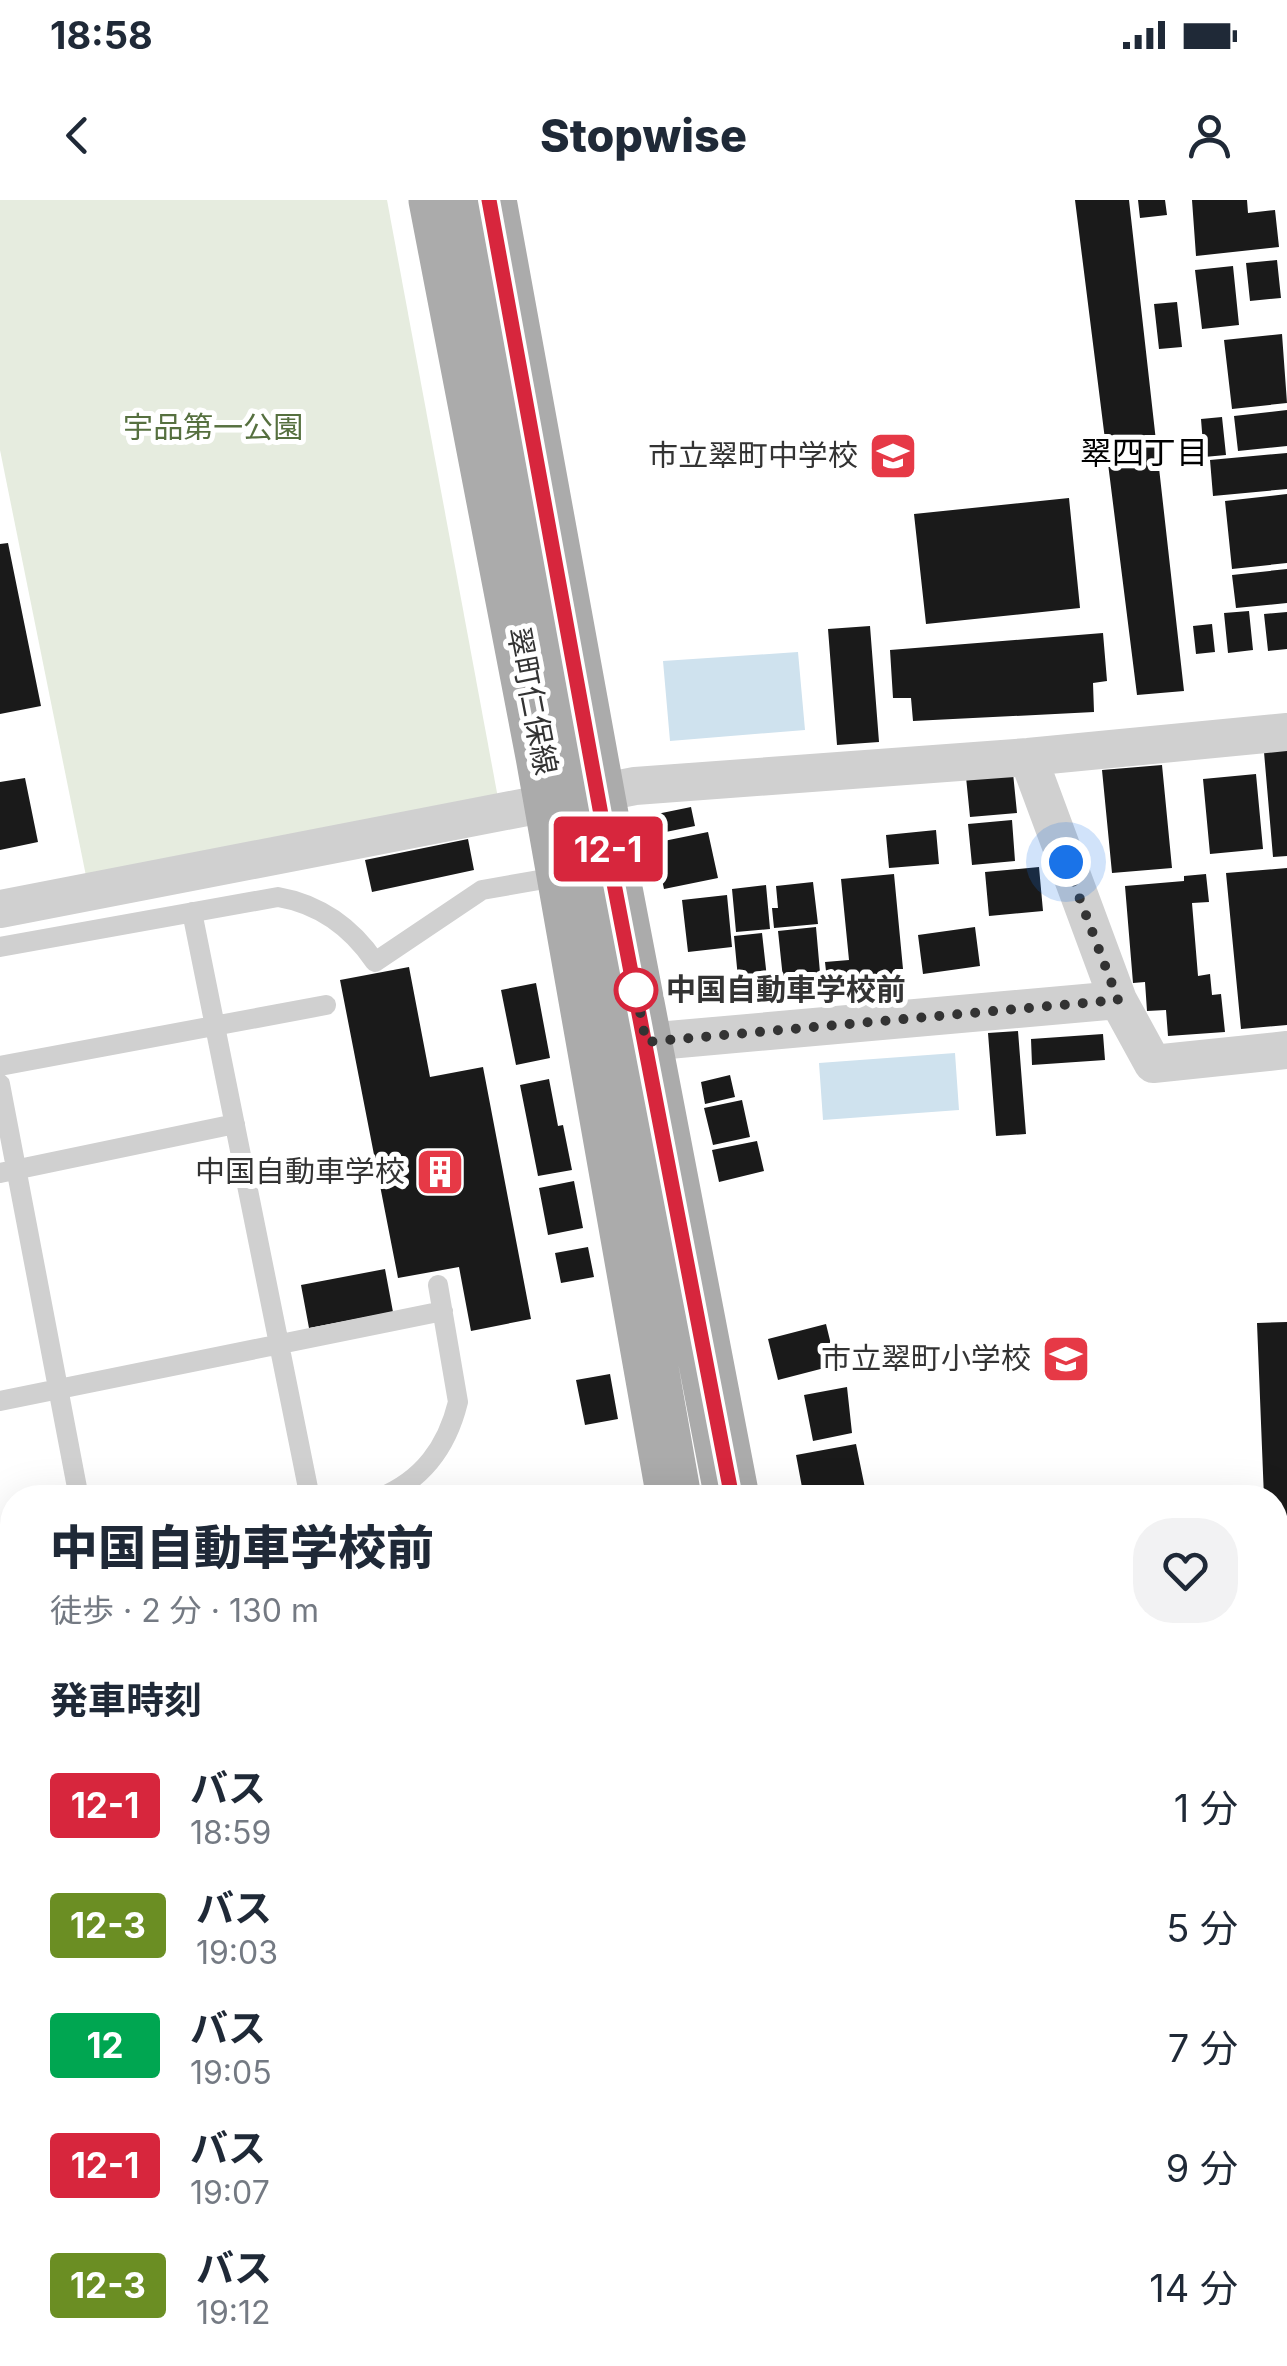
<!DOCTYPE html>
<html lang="ja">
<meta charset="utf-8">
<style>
:root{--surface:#fff;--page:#f2f2f3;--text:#1f2937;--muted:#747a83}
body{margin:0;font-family:Inter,"Noto Sans JP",sans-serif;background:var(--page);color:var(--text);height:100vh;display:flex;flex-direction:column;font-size:38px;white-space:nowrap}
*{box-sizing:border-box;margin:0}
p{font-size:32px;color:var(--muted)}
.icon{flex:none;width:55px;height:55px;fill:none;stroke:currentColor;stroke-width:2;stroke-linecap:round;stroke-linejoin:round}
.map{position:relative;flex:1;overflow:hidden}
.panel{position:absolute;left:0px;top:1285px;width:1288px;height:882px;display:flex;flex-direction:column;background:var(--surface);border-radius:40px 40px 0 0;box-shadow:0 10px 40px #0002}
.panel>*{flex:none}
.badge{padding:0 20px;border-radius:8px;font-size:35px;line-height:65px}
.you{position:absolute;width:50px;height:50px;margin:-25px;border:8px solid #fff;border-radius:50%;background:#1a73e8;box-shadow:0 0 0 15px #1a73e833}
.map>.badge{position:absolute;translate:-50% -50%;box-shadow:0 0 0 5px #fff}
h2{padding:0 50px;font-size:38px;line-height:90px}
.round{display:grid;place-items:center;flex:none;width:105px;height:105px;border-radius:40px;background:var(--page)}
.head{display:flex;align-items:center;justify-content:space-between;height:170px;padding:0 50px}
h1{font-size:48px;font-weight:800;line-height:75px}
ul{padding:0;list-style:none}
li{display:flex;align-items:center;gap:30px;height:120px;padding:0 50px}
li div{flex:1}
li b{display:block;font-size:38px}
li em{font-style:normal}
li .badge{min-width:110px;font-weight:700;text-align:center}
.status{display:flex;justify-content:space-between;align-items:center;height:70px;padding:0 50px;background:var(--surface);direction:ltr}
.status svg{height:28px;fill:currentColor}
header{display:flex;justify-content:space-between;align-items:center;height:130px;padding:0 50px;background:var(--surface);font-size:45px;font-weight:800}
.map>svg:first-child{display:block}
</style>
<div class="status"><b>18:58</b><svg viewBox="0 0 49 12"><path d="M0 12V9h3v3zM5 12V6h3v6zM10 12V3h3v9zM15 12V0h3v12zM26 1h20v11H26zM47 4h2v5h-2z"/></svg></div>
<header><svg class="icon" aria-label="back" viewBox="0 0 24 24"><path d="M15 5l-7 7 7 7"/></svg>Stopwise<svg class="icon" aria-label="person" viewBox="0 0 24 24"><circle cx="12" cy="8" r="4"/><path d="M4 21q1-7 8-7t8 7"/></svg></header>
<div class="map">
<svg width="1287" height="2166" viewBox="0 0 1287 2166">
<rect width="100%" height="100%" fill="#fff"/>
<path fill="#e6ecdf" d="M 0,0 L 387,0 L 498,598 L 86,676 L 0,250 Z"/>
<path fill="#cfe2ee" d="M 798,452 L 805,530 L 670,541 L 663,461 Z
M 955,853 L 959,910 L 823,920 L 819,863 Z
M 269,2155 L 531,2155 L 474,2166 L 260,2166 Z"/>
<path fill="#1a1a1a" d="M 1075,0 L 1129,0 L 1184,491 L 1137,495 Z
M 1138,0 L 1165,0 L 1167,15 L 1140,18 Z
M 1192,0 L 1247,0 L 1248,13 L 1275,10 L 1279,47 L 1196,56 Z
M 1277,60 L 1281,98 L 1250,101 L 1246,63 Z
M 1233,66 L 1239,125 L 1202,129 L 1195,70 Z
M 1177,102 L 1182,147 L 1159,149 L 1154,104 Z
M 1282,134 L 1287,203 L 1232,209 L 1224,140 Z
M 1287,210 L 1287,246 L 1238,251 L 1234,216 Z
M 1222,217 L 1226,255 L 1204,257 L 1201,219 Z
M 1287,253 L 1287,289 L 1213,296 L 1210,260 Z
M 1287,294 L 1287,363 L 1232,369 L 1225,301 Z
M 1069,298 L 1080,408 L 926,424 L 914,314 Z
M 8,343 L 41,506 L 0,514 L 0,344 Z
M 1287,369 L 1287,403 L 1236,408 L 1232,375 Z
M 1249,411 L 1253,450 L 1228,453 L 1224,413 Z
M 1287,412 L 1287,449 L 1268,451 L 1264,414 Z
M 1212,424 L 1215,452 L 1196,454 L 1193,426 Z
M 870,426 L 879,542 L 837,545 L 828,429 Z
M 1103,433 L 1107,481 L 1093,483 L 1094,512 L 913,521 L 911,498 L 893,498 L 890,450 Z
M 1287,550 L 1287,656 L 1273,657 L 1264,552 Z
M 1162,565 L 1172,668 L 1112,673 L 1102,570 Z
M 1013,573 L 1017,613 L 970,617 L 966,577 Z
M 1256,574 L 1263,649 L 1210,654 L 1203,579 Z
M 25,578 L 38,642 L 0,650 L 0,582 Z
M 691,607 L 695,626 L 656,634 L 652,615 Z
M 1012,620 L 1015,661 L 972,665 L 968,624 Z
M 936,630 L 939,664 L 889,668 L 886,635 Z
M 708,632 L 718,678 L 664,689 L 654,643 Z
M 468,639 L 474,670 L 372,692 L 365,660 Z
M 1039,667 L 1043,711 L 989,716 L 985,672 Z
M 1287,668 L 1287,825 L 1241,829 L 1226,673 Z
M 894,674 L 903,769 L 895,769 L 897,793 L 829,799 L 825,762 L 849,760 L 841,679 Z
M 1206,674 L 1209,702 L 1192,703 L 1198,776 L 1210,774 L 1212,795 L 1221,794 L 1225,832 L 1168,836 L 1166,810 L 1147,811 L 1145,782 L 1133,783 L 1125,686 L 1184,681 L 1184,676 Z
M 813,682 L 818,724 L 774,728 L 772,708 L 778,708 L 776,686 Z
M 766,685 L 770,729 L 736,732 L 732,689 Z
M 727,695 L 732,747 L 688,752 L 682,700 Z
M 816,727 L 821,784 L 784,788 L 778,731 Z
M 975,727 L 980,766 L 923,774 L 918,735 Z
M 762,733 L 768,787 L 739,789 L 734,736 Z
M 409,767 L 430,877 L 483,867 L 531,1119 L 471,1131 L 459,1067 L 398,1078 L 340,780 Z
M 536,783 L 550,858 L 516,865 L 501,790 Z
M 1018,831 L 1026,934 L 996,936 L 988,833 Z
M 1103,834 L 1105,860 L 1032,865 L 1031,839 Z
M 730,875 L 735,897 L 705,904 L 701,882 Z
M 549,879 L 558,926 L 563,925 L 572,970 L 538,976 L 520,885 Z
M 742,900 L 750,937 L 713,945 L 704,908 Z
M 757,941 L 764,971 L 719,982 L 712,950 Z
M 574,981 L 583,1028 L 548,1035 L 539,988 Z
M 588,1047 L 594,1077 L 561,1083 L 555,1053 Z
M 385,1069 L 393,1112 L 309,1128 L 301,1085 Z
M 1287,1122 L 1287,1396 L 1275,1397 L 1275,1298 L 1264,1298 L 1257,1123 Z
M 826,1124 L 836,1165 L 778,1180 L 768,1139 Z
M 610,1174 L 618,1219 L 585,1225 L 576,1180 Z
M 847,1187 L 852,1233 L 813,1241 L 804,1195 Z
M 856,1244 L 867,1298 L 804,1298 L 796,1255 Z
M 592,1289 L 594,1298 L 559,1298 L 559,1296 Z
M 12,1403 L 12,1552 L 11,1552 L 0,1499 L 0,1405 Z
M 1287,1885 L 1287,2000 L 1275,2001 L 1275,1886 Z
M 12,1977 L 12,2155 L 62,2155 L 65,2166 L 0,2166 L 0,1980 Z
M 1287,2097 L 1287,2151 L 1275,2152 L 1275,2098 Z
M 889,2155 L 914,2155 L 914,2163 L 890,2164 Z
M 917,2155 L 941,2155 L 942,2162 L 917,2163 Z
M 961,2155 L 998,2155 L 998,2166 L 961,2166 Z
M 999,2155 L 1048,2155 L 1048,2161 L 1000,2166 Z
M 1162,2155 L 1202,2155 L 1202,2166 L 1162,2166 Z"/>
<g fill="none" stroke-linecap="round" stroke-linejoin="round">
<path stroke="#d0d0d0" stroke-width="20" d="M 192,712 L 310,1298
M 0,747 L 278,697 C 319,704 352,728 375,762 L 482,690 L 562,676
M 0,866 L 326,805
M 0,884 L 79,1298
M 0,973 L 235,924
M 0,1201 L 443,1111
M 379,1298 C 423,1280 447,1247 458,1202 L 438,1085
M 0,1372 L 12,1370"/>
<path stroke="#d0d0d0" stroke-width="38" d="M 1028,557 L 1118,800
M 0,709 L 635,586 L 1028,557 L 1287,532
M 646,842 L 1118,800 L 1153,864 L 1287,850
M 0,1739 L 12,1735
M 1275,1743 L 1287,1748
M 632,2166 L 634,2155"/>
<path stroke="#bdbdbd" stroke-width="55" d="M 1275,1502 L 1287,1499
M 0,1872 L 12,1869"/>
<path stroke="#ababab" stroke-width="55" d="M 436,0 L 543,556 L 674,1298
M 489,0 L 606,642 L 732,1298
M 395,2166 L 404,2155
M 471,2166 L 479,2155"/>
</g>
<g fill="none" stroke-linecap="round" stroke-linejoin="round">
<g stroke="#fff" stroke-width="22">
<path id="line" d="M 489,0 L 606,642 L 732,1298"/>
</g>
<use href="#line" stroke="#d7263d" stroke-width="15"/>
<path stroke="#333" stroke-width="10" stroke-dasharray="0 18" d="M 636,790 L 633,775 L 646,842 L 1118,800 L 1066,662"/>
</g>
<defs>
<g id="school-square" transform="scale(2.5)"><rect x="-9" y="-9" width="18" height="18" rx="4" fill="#e63946" stroke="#fff"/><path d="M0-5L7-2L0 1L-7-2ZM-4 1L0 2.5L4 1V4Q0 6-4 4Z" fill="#fff"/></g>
<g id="building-square" transform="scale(2.5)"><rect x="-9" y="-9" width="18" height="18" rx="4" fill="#e63946" stroke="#fff"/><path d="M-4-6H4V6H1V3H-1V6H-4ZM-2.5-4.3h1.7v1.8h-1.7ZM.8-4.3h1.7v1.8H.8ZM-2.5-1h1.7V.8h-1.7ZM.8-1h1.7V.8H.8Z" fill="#fff"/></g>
</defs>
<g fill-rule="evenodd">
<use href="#school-square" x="893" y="256"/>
<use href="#building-square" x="440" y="972"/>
<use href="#school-square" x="1066" y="1159"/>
</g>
<circle fill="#fff" stroke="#d7263d" stroke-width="5" cx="636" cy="790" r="20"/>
<g text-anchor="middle" stroke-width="10" stroke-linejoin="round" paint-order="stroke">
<g font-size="30" fill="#56703f" stroke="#fff">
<text x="213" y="238">宇品第一公園</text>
</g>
<g font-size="30" fill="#333" stroke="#fff" text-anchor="end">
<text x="858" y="266">市立翠町中学校</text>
<text x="405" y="982">中国自動車学校</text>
<text x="1031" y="1169">市立翠町小学校</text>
</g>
<g font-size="30" fill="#333" stroke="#fff">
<text transform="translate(532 501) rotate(79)" y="10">翠町仁保線</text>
</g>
<g font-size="30" font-weight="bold" fill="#333" stroke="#fff" text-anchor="start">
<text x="666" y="800">中国自動車学校前</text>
</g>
<g font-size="32" fill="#000" stroke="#fff">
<text x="1144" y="264">翠四丁目</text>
</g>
</g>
</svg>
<div class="you" style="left:1066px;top:662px"></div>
<b class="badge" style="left:608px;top:649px;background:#d7263d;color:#fff">12-1</b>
<section class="panel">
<div class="head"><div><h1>中国自動車学校前</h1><p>徒歩 · 2 分 · 130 m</p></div><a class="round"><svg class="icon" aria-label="heart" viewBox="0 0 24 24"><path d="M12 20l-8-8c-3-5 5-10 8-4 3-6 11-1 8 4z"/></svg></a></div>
<h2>発車時刻</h2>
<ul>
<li><span class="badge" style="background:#d7263d;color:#fff">12-1</span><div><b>バス</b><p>18:59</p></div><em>1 分</em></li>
<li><span class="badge" style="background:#6b8e23;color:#fff">12-3</span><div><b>バス</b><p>19:03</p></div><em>5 分</em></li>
<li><span class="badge" style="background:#00a651;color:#fff">12</span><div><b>バス</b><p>19:05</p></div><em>7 分</em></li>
<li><span class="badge" style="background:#d7263d;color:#fff">12-1</span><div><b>バス</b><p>19:07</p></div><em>9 分</em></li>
<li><span class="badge" style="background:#6b8e23;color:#fff">12-3</span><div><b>バス</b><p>19:12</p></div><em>14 分</em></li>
</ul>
</section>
</div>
